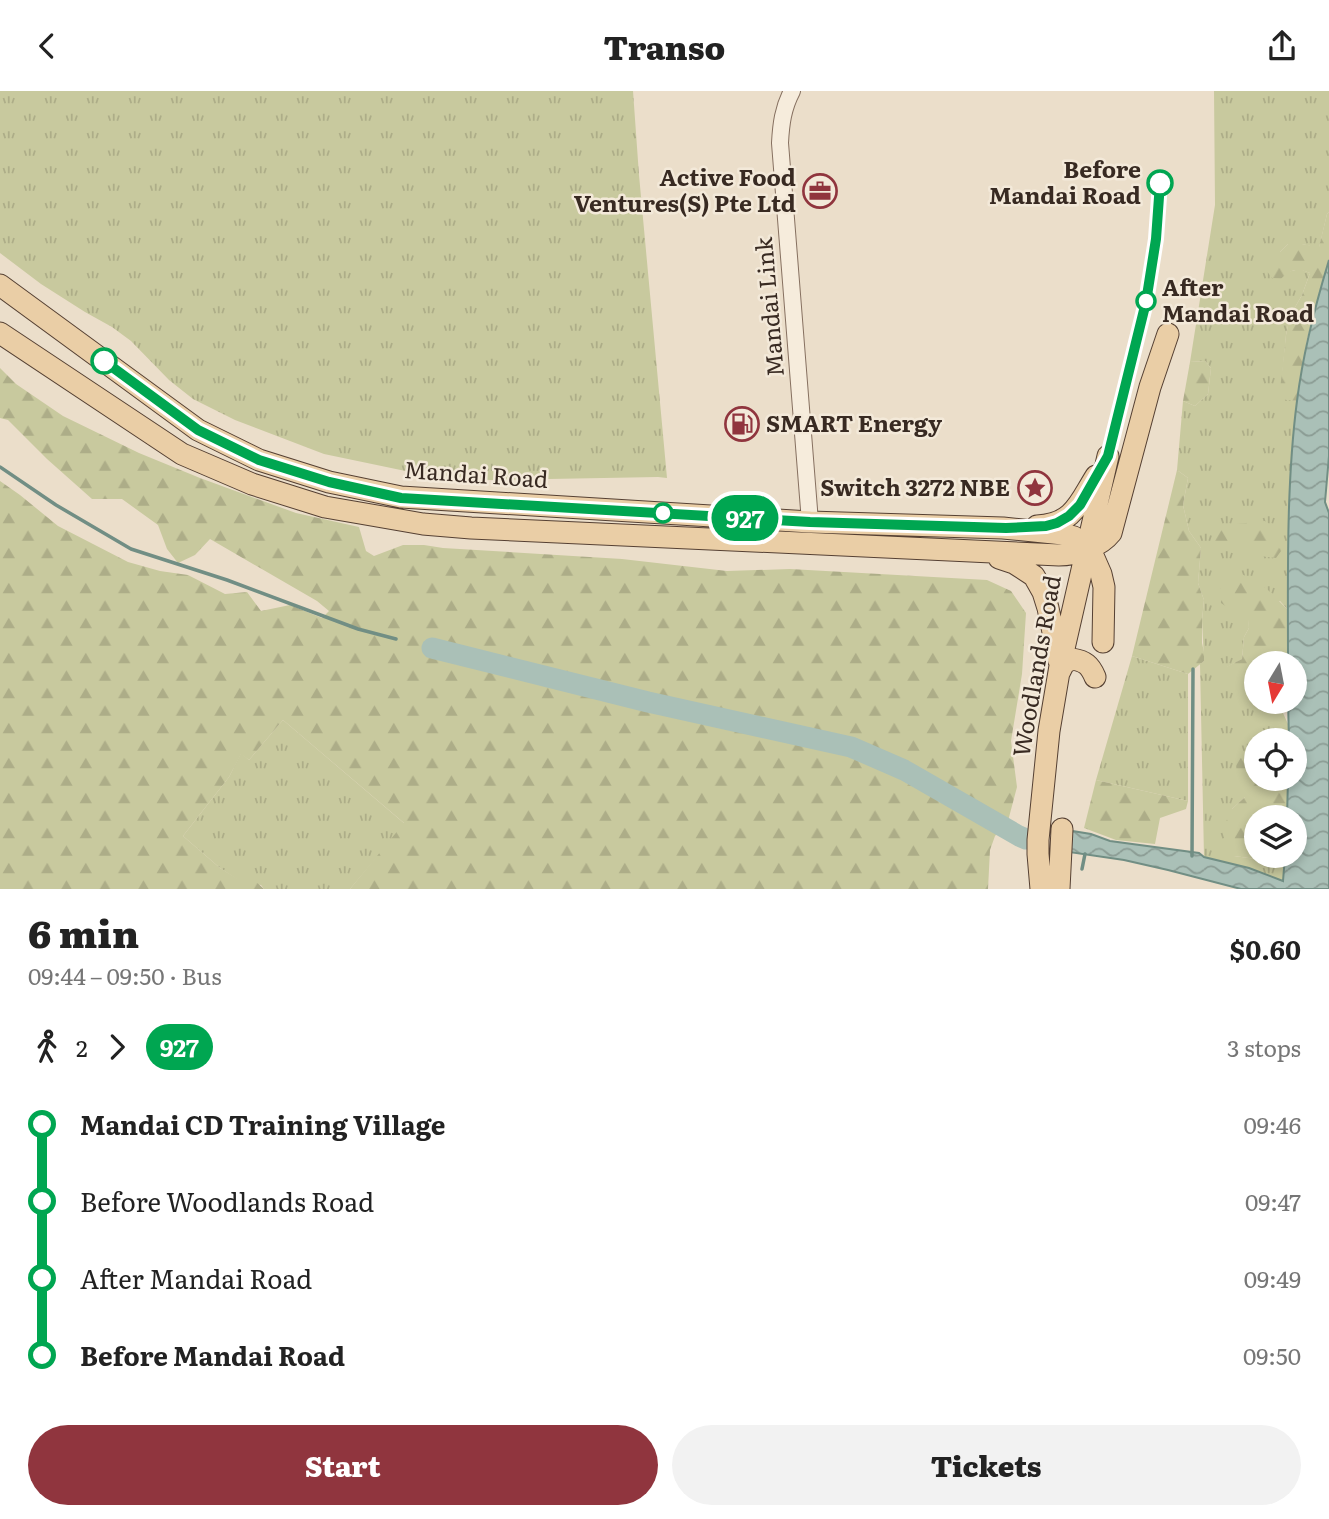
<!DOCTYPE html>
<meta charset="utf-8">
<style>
:root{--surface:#fff;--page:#f2f2f2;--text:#222;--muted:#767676;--accent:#90353e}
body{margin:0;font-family:Literata,serif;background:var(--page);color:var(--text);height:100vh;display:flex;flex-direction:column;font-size:26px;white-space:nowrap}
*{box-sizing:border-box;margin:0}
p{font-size:23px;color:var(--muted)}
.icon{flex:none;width:38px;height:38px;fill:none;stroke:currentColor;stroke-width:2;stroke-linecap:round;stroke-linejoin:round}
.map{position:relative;height:798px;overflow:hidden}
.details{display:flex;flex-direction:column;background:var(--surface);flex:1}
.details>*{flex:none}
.badge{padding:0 14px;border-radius:23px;font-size:24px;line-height:46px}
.needle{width:46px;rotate:190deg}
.buttons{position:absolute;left:1244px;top:560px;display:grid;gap:14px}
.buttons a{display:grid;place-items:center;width:63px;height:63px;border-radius:50%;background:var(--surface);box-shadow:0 4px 10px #0003;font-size:35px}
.map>.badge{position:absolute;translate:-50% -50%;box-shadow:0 0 0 4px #fff}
.legs{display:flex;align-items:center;gap:10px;height:77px;padding:0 28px;font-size:23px}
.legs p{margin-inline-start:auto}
.headline{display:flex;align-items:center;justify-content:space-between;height:119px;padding:0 28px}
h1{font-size:38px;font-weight:800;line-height:52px}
.action{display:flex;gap:14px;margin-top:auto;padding:14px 28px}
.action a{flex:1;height:80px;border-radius:42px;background:var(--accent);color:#fff;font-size:28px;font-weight:800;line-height:80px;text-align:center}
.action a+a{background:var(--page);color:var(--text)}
ul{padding:0 28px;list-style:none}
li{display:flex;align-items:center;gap:24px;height:77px;font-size:26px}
li i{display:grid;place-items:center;width:10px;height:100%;margin:0 9px;background:currentColor}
li i::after{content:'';width:18px;height:18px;margin:-9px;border:5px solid;border-radius:50%;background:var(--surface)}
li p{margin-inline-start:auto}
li:first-child i{background:linear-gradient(#0000 50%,currentColor 0)}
li:last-child i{background:linear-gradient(currentColor 50%,#0000 0)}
header{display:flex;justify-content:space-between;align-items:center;height:91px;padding:0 28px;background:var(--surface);font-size:32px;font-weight:800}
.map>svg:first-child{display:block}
</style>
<header><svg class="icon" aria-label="back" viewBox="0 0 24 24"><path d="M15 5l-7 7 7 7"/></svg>Transo<svg class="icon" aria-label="share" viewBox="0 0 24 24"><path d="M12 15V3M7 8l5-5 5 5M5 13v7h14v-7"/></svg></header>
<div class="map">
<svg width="1329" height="798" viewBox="0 0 1329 798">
<defs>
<pattern id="grass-tufts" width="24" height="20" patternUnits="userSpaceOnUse" patternTransform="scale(1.75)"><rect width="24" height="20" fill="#c8c99e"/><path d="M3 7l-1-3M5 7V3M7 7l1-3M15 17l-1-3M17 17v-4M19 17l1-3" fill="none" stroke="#adad88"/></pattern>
<pattern id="forest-firs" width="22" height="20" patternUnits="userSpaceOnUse" patternTransform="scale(1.75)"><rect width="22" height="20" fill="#c8c99e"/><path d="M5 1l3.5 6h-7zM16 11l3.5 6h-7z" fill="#adad88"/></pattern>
<pattern id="water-waves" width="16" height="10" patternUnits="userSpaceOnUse" patternTransform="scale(1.75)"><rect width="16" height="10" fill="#aac0b7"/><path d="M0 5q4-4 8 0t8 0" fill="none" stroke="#8b9c94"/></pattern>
</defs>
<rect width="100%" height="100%" fill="#ebdeca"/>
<path fill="url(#grass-tufts)" d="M 0,0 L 633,0 L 639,84 L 667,387 L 658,386 L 490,389 L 415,382 L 324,363 L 235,329 L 193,308 L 169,289 L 131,250 L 112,236 L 85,221 L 41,193 L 0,162 Z
M 1214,0 L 1329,0 L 1329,121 L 1327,123 L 1319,157 L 1302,153 L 1288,153 L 1280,161 L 1287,181 L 1300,178 L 1310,182 L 1302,204 L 1290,225 L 1286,244 L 1280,307 L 1297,310 L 1291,388 L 1288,519 L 1280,510 L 1248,521 L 1249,537 L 1244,546 L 1242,568 L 1227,576 L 1245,592 L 1256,599 L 1256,611 L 1278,611 L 1288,633 L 1289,649 L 1256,649 L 1256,657 L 1246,660 L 1245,706 L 1232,718 L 1234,765 L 1256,768 L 1260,765 L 1285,765 L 1284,791 L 1204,766 L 1200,573 L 1204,570 L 1202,529 L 1204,509 L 1198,492 L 1201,457 L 1189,440 L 1183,414 L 1188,387 L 1177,379 L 1183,310 L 1195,315 L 1208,303 L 1211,277 L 1205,270 L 1190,271 L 1215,114 Z
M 1132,565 L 1188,583 L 1188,710 L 1096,689 Z
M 283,629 L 405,733 L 350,798 L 264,798 L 261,794 L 241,791 L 220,777 L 183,745 L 229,686 L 241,662 L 249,669 Z"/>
<path fill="url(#forest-firs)" d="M 1329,121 L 1329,169 L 1307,248 L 1297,310 L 1279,308 L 1286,244 L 1290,225 L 1302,204 L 1310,182 C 1298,177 1290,178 1281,188 L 1272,187 L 1266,179 L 1269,164 L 1280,161 L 1288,153 L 1302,153 L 1319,156 L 1327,123 Z
M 1205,270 L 1211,277 L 1208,303 L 1195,315 L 1183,310 L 1190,271 Z
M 0,277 L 16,293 L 63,325 L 139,362 L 200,387 L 296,422 L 359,436 L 366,460 L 374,465 L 403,454 L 424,454 L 443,457 L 622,468 L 727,480 L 790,478 L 987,489 L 1011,500 L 1026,522 L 1022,583 L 1011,650 L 1017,696 L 1008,730 L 995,745 L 990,759 L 988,798 L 350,798 L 404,732 L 283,629 L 249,669 L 241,663 L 229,686 L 183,745 L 220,777 L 241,790 L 253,788 L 264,798 L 0,798 L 0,390 L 20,404 L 58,435 L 128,471 L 160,480 L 188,484 L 225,503 L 247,501 L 261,520 L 290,514 L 322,527 L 329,520 L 317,510 L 210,448 L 195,464 L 178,472 L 167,458 L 158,434 L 122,408 L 92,408 L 47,368 L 8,329 L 0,327 Z
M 1177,379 L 1188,387 L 1183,414 L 1189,440 L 1201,457 L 1198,492 L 1204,509 L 1202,529 L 1202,552 L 1204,561 L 1204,570 L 1188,583 L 1132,565 Z
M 1265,430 L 1280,441 L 1284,456 L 1276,467 L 1260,465 L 1251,454 L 1229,454 L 1215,450 L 1216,439 L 1227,434 Z
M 1242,483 L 1268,499 L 1288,519 L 1288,572 L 1256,572 L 1256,599 L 1245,592 L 1227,586 L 1226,576 L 1242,568 L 1244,546 L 1249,537 L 1247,521 L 1236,522 L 1221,512 L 1220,491 Z
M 1256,657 L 1256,688 L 1288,688 L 1287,726 L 1256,726 L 1256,765 L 1260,765 L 1256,768 L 1234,765 L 1225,756 L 1223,737 L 1232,718 L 1245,706 L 1237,692 L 1236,670 L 1246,660 Z
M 1096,689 L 1188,710 L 1186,718 L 1160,727 L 1155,753 L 1116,749 L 1084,737 Z"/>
<path fill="url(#water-waves)" stroke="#718e84" stroke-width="2" d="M 1329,169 L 1329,365 L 1325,411 L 1329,422 L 1329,798 L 1241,798 L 1168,779 L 1124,769 L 1069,761 L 1072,740 L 1091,743 L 1110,750 L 1199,762 L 1204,766 L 1249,777 L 1283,790 L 1285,765 L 1295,765 L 1295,726 L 1287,726 L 1288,688 L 1295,688 L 1295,649 L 1289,649 L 1288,611 L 1295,611 L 1295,572 L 1288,572 C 1288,487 1286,394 1297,310 C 1303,262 1315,215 1329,169 Z"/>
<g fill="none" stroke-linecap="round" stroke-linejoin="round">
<path stroke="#718e84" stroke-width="3.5" d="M 0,376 L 56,414 L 131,458 L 227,489 L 358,538 L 396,548
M 1192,765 L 1193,578
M 1082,778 L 1085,763"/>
<path stroke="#aac0b7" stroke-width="21" d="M 432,557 L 648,611 L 851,656 L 904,679 L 1019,745 L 1026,748"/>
<g stroke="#867060" stroke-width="18">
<path id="minor" d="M 792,0 C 783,17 781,33 780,52 L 810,431"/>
</g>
<g stroke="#554033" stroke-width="23">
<path id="major" d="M 0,194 L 198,339 L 259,369 L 329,391 L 401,406 L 810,431 L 1003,437 L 1063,443 L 1074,446 L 1094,467 L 1101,483 L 1104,496 L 1103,551
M 0,242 L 182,363 L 252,393 L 325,416 L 423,433 L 471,437 L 1059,464 C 1076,464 1100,456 1111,442 L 1150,296 L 1168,243
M 1037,435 C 1074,433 1079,412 1096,385
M 999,467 L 1014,472 L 1034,485 L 1043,501 L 1048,517 L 1059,570
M 1059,582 L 1064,572 L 1072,568 C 1085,570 1090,574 1095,586
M 1041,798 L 1038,763 L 1038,749 L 1049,640 L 1060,575 L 1108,365
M 1059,798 L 1062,738"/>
</g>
<use href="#minor" stroke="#f6ecdc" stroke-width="16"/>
<use href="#major" stroke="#eacea6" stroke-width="21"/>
</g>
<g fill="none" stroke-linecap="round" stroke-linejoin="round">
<g stroke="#fff" stroke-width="16">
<path id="line-1" d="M 104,270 L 198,339 L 259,369 L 329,391 L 401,407 L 810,431 L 1006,437 L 1046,435 L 1057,432 L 1069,425 L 1080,414 L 1108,365 L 1146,211 L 1156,148 L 1160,92"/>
</g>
<use href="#line-1" stroke="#00a651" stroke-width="10"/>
</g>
<defs>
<g id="office-ring" transform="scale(1.75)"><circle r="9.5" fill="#f3e9d9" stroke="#90353e" stroke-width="1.5"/><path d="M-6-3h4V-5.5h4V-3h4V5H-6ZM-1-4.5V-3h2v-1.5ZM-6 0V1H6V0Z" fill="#90353e"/></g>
<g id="fuel-ring" transform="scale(1.75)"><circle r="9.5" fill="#f3e9d9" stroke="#90353e" stroke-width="1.5"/><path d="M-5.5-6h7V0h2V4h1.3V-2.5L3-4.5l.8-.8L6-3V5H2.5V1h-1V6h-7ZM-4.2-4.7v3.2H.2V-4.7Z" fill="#90353e"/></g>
<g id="sight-ring" transform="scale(1.75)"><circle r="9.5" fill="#f3e9d9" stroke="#90353e" stroke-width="1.5"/><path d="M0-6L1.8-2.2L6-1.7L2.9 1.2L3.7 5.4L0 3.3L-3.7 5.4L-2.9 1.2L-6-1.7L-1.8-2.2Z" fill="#90353e"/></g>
</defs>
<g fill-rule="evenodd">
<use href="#office-ring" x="820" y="100"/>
<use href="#fuel-ring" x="742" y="333"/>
<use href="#sight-ring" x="1035" y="397"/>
</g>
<g fill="#fff" stroke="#00a651" stroke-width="3.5">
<circle cx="1160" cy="92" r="12"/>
<circle cx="1146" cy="210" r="9"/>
<circle cx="104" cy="270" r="12"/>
<circle cx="663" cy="422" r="9"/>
</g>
<g text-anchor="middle" stroke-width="5" stroke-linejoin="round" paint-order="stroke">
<g font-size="23" font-weight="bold" fill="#382a22" stroke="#f3e9d9" text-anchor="end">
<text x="1141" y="87">Before<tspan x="1141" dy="26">Mandai Road</tspan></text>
<text x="1162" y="205" text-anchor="start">After<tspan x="1162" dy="26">Mandai Road</tspan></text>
</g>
<g font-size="23" font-weight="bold" fill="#382a22" stroke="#f3e9d9" text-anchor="end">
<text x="796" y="95">Active Food<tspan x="796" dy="26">Ventures(S) Pte Ltd</tspan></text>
<text x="766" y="341" text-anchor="start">SMART Energy</text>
<text x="1010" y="405">Switch 3272 NBE</text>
</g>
<g font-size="23" fill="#382a22" stroke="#f3e9d9">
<text transform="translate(770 216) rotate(-95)" y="8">Mandai Link</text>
<text transform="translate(476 384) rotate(4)" y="8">Mandai Road</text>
<text transform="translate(1037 575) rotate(-80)" y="8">Woodlands Road</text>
</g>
</g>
</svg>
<div class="buttons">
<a><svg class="needle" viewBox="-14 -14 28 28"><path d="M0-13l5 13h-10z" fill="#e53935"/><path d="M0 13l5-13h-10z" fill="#767676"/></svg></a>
<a><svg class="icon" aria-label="locate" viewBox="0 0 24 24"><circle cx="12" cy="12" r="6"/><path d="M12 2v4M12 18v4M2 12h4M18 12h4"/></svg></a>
<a><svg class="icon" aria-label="layers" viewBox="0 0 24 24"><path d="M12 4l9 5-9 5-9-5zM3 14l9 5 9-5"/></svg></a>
</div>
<b class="badge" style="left:745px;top:427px;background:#00a651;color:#fff">927</b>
</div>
<section class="details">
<div class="headline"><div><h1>6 min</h1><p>09:44 – 09:50 · Bus</p></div><b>$0.60</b></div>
<div class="legs"><svg class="icon" aria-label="walk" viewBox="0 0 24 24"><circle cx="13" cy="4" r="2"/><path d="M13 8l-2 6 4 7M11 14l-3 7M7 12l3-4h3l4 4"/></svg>2<svg class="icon" aria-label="forward" viewBox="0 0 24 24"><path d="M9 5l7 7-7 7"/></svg><b class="badge" style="background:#00a651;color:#fff">927</b><p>3 stops</p></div>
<ul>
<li><i style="color:#00a651"></i><b>Mandai CD Training Village</b><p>09:46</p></li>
<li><i style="color:#00a651"></i><span>Before Woodlands Road</span><p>09:47</p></li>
<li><i style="color:#00a651"></i><span>After Mandai Road</span><p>09:49</p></li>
<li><i style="color:#00a651"></i><b>Before Mandai Road</b><p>09:50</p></li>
</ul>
<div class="action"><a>Start</a><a>Tickets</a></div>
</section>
